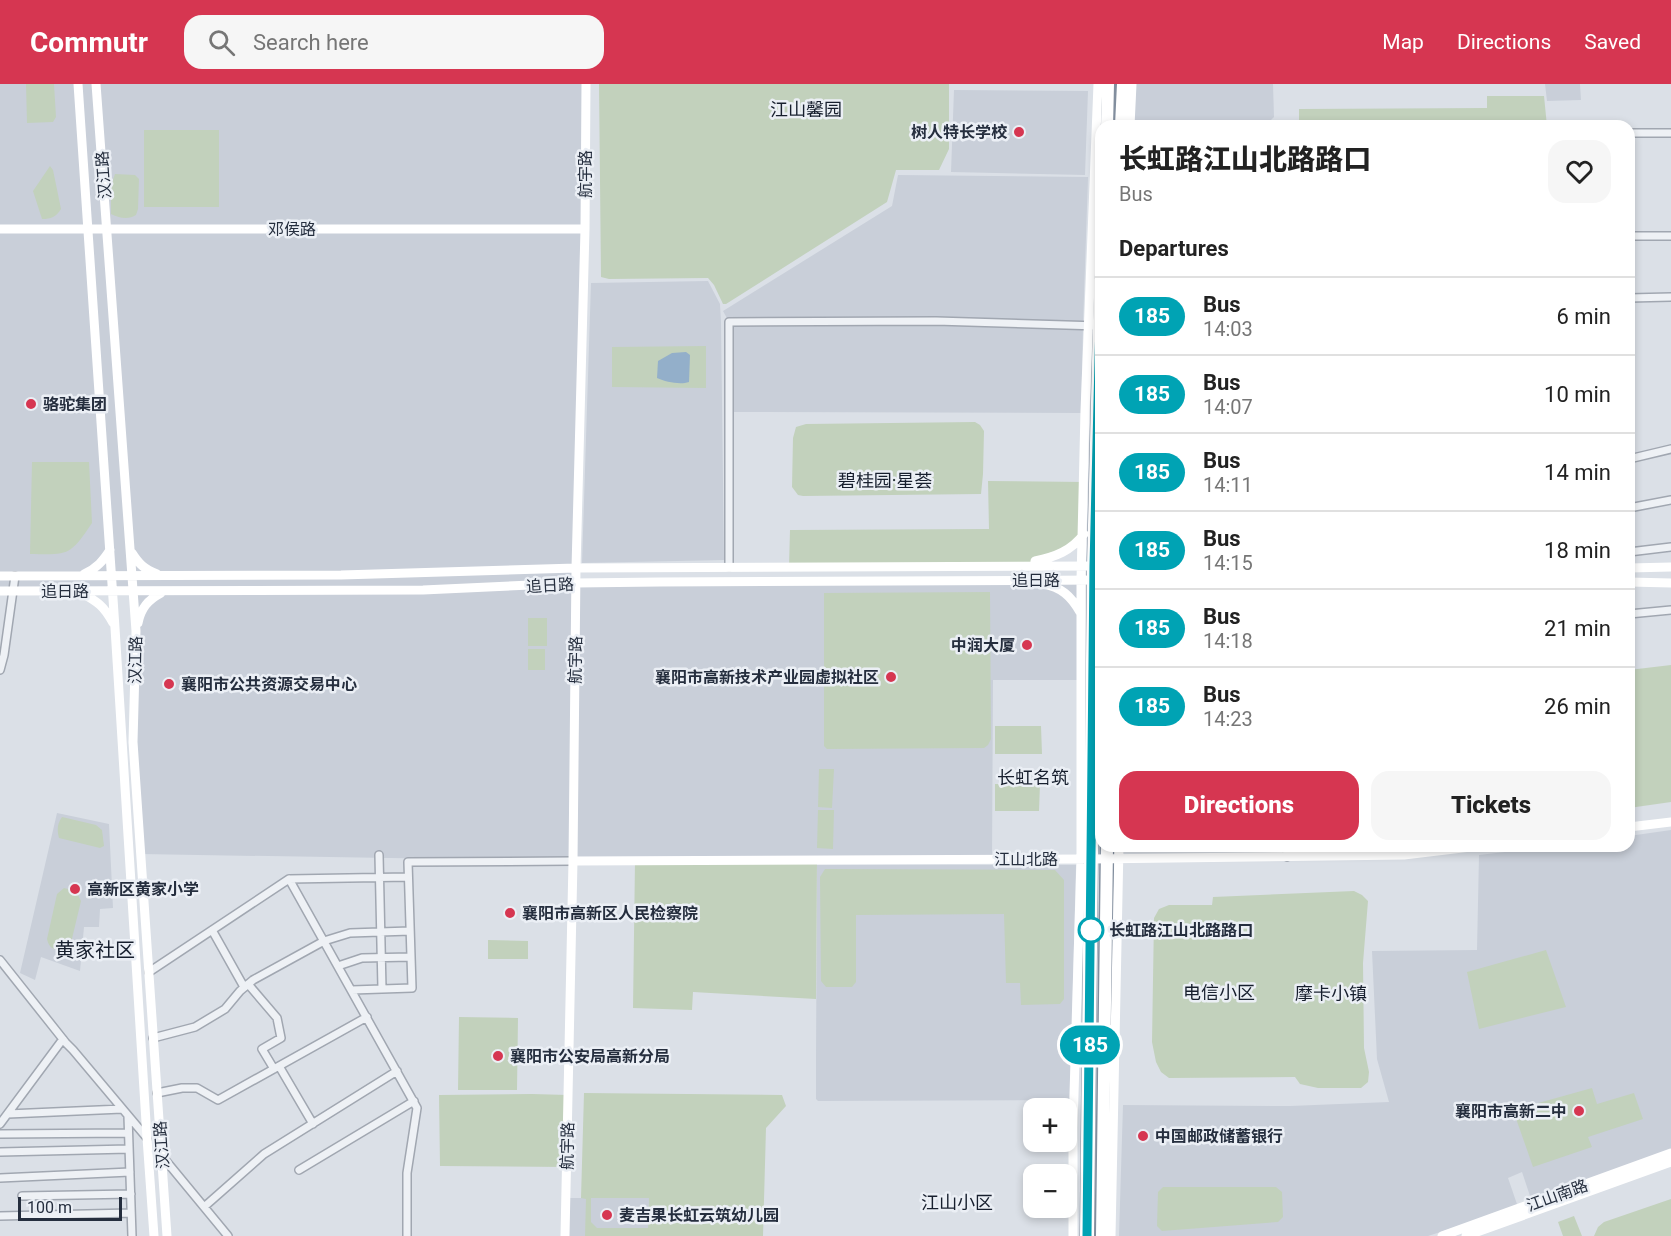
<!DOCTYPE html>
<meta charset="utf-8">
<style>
:root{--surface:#fff;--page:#f6f6f6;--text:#222;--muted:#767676;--line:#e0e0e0;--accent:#d63651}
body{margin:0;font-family:Roboto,"Noto Sans SC",sans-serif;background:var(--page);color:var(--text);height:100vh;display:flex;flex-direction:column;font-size:22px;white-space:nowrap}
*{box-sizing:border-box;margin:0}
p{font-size:20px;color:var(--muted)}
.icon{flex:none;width:33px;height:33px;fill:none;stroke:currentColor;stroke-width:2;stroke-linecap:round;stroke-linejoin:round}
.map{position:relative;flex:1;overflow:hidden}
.sheet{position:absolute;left:1095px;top:36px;width:540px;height:732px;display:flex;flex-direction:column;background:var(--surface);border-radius:18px;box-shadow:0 3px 9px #0003}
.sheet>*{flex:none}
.badge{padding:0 12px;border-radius:20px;font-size:21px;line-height:39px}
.tools{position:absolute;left:1023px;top:1014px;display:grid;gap:12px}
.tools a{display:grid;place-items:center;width:54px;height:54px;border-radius:12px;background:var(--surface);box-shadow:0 3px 9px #0003;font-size:30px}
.scale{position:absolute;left:18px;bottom:15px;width:104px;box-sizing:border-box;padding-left:6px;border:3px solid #252e3e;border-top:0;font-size:16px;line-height:21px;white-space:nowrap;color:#252e3e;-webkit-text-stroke:4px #ebeff5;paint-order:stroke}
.map>.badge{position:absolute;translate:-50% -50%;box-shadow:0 0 0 3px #fff}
h2{padding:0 24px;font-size:22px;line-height:54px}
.round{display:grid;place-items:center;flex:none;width:63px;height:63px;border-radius:18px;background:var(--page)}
.head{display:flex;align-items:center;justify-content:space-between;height:102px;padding:0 24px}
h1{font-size:28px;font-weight:800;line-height:45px}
.action{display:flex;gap:12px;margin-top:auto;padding:12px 24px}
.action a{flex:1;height:69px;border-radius:18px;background:var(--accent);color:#fff;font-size:24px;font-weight:800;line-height:69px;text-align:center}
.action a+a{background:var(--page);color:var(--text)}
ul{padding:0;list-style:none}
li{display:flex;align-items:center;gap:18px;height:78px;padding:0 24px;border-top:2px solid var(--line)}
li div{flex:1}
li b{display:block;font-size:22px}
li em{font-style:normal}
li .badge{min-width:66px;font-weight:700;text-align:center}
header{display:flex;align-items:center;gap:36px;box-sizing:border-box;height:84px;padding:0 30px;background:var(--accent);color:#fff}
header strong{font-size:28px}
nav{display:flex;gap:33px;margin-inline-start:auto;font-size:21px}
.search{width:420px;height:54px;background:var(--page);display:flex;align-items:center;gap:15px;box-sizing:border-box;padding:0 21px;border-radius:18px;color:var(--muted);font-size:22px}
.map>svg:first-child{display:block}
</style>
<header>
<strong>Commutr</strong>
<div class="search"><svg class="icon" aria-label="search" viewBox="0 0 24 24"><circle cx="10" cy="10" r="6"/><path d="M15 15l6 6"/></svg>Search here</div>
<nav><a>Map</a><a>Directions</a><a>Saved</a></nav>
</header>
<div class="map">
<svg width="1671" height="1152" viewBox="0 0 1671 1152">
<rect width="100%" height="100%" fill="#dbe0e7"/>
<path fill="#c9cfd9" d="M 0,0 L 586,0 L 576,499 L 1081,496 L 1081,596 L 993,596 L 992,776 L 573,777 L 140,770 L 133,507 L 0,507 Z
M 1136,0 L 1273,0 L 1274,33 L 1270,37 L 1134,38 Z
M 1545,0 L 1580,0 L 1581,16 L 1547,17 Z
M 954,6 L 1088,7 L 1085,91 L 951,88 Z
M 898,91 L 1088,93 L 1083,242 L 1081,329 L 729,328 L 729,238 L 723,227 L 892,122 Z
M 708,197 L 720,220 L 721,238 L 724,476 L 582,479 L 591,199 Z
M 57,729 L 109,740 L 113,824 L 100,825 L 99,843 L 84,843 L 80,887 L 41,873 L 35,896 L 20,889 Z
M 1671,746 L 1671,1067 L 1532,1118 L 1522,1088 L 1508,1094 L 1518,1123 L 1428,1152 L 1119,1152 L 1123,1021 L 1290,1022 L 1389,1018 L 1377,975 L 1372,867 L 1477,866 L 1479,771 L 1557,762 L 1629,762 L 1629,752 Z
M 817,781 L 1076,781 L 1070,1016 L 818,1017 L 816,1015 L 816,974 Z
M 566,1114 L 649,1114 L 648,1152 L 565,1152 Z"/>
<path fill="#c2d1bc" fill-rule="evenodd" d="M 26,0 L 54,0 L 56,33 L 53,38 L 27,39 Z
M 599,0 L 949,0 L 949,65 L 939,86 L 896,86 L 887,118 L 726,220 L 723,220 L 714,201 L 708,194 L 609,195 L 601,193 Z
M 1487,12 L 1544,12 L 1547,42 L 1214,42 L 1299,40 L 1299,25 L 1487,24 Z
M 144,46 L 219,46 L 219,123 L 144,123 Z
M 50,82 L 53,86 L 61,125 C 56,133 51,135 42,135 L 33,107 Z
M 115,90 L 135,91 L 139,95 L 138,125 L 136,131 C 129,136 118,134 111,130 L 111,101 Z
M 706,262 L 706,304 L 612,303 L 612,263 Z
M 975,338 L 980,341 L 984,347 L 983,390 L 981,410 L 803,412 L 798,411 L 792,403 L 793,354 L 796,343 L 806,340 Z
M 32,378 L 89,378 L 92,439 C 70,472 68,471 30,470 Z
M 988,397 L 1084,398 L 1082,452 L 1054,473 L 1016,482 L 789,483 L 790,446 L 989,445 Z
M 990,508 L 991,655 L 988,661 L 984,664 L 827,665 L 824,662 L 824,509 Z
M 528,534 L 547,534 L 547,562 L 528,562 Z
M 528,565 L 545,565 L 545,586 L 528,586 Z
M 1671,581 L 1671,718 L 1629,724 L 1629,586 Z
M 995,642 L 1041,642 L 1042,670 L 995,670 Z
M 819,685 L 834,685 L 832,724 L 818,723 Z
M 995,700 L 1040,700 L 1039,727 L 995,727 Z
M 818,726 L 834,726 L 833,765 L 817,764 Z
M 62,733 L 96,741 L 102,746 L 104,762 L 100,764 L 59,754 C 57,746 57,740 62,733 Z
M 817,776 L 816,915 L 693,908 L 692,926 L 633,924 L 635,777 Z
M 825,785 L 1055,786 L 1064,796 L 1064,915 L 1060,920 L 1021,921 L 1020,899 L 1006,899 L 1004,830 L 856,831 L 856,898 L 852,903 L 826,903 L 821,897 L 820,793 Z
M 64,804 L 76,807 L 81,817 L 70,863 L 62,867 C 54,865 49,865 47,855 L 57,810 Z
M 1354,807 L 1362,811 L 1368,817 L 1363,879 L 1364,964 L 1369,988 L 1368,998 L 1361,1004 L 1318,1004 L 1300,1000 L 1295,993 L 1169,994 L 1161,988 L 1156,978 L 1152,958 L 1154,834 L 1159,825 L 1169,821 L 1212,821 L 1213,813 Z
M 488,856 L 528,857 L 528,875 L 488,875 Z
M 1546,866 L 1566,923 L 1479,945 L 1467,888 Z
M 459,933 L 518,934 L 517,1006 L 458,1006 Z
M 1592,1004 L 1597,1020 L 1634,1009 L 1643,1035 L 1588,1053 L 1592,1063 L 1533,1083 L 1513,1026 Z
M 584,1009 L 782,1011 L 786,1022 L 766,1044 L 763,1152 L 585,1152 L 586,1115 L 581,1114 ZM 591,1114 L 649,1114 L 648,1144 L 597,1144 L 591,1138 Z
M 532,1010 L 568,1011 L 567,1083 L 440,1082 L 439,1011 Z
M 1163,1103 L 1276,1103 L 1282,1108 L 1283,1133 L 1278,1138 L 1162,1147 L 1157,1142 L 1158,1108 Z
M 1671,1115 L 1671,1152 L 1594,1152 L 1598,1143 L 1604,1138 Z
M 1574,1132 L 1582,1152 L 1563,1152 L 1558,1138 Z"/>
<path fill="#93afca" d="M 686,268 L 690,271 L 689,298 C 680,301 666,298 657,294 L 658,277 L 672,269 Z"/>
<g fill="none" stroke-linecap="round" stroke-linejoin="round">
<g stroke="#a1a7b1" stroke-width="10">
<path id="street" d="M 1629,49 L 1671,49
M 1629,152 L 1671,152
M 1629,214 L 1671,213
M 1629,375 L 1671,365
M 1629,424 L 1671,416
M 1629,468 L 1671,463
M 729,483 L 729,238 L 936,237 L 1099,242
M 1629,530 L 1671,526
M 0,586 L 4,571 L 15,492
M 1287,762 L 1287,773
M 379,771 L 382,905
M 289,795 L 408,793
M 212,846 L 244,903
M 0,876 L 66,959 L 73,966 L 147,1054
M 338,882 L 362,874 L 411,873
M 149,888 L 289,795 L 417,1024 L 407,1089 L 407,1152
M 248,900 L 277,934 L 281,954 L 262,965 L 274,985
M 352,906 L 412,904 L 408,778 L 573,777
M 153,954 L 195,943 L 225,925 L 240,907 L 253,896 L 324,857 L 350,849 L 410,847
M 279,982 L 313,1040
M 157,1009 L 182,1004 L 197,1004 L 218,1016 L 367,933
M 8,1030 L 122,1025
M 128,1032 L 132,1152
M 0,1040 L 63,955
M 0,1050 L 128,1049
M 0,1068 L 129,1065
M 162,1072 L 228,1152
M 299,1086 L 414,1017
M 0,1094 L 130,1088
M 22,1112 L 131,1110
M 204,1123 L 264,1070 L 397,987
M 0,1132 L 131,1129"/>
</g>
<g stroke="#828e9e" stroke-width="15">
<path id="highway" d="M 1107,42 L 1108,0
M 1121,42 L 1123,0
M 1087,1152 L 1094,482 L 1101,196
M 1102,1152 L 1107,762"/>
</g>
<use href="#street" stroke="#eef1f5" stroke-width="7"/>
<path stroke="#fff" stroke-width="9" d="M 78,0 L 115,544 L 147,1054 L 154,1152
M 96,0 L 136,547 L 133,658 L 167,1152
M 1130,42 L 1132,0
M 0,145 L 585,145
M 132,469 C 139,480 144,485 157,490
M 1035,477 C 1055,473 1071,467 1084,450
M 1629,484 L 1671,483
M 84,490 C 97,484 103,477 110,466
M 0,492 L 341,491 L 576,484 L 1101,482
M 1629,498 L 1671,499
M 1043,500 C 1061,503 1071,512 1080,528
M 0,507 L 423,506 L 576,499 L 660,498 L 1101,496
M 80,508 C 98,518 104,522 113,539
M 138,539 C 141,524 148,516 161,509
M 1629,743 L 1671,738
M 573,777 L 1092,775 L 1404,771 L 1479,762
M 565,1152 L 573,777 L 576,484 L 585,145 L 586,0
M 1073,1152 L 1073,1044 L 1081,775 L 1081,496 L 1085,327 L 1098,0
M 1111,1152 L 1119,762
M 1442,1152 L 1671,1069
M 1466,1152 L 1671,1078"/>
<use href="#highway" stroke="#fff" stroke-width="12"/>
</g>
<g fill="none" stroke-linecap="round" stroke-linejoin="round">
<g stroke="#fff" stroke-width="14">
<path id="line" d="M 1087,1152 L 1094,482 L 1101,196"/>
</g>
<use href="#line" stroke="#00a3b4" stroke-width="9"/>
</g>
<g fill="#d63651" stroke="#ebeff5" stroke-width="2">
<circle cx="1019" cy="48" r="6"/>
<circle cx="31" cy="320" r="6"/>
<circle cx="1027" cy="561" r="6"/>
<circle cx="891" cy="593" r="6"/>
<circle cx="169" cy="600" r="6"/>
<circle cx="75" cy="805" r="6"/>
<circle cx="510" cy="829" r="6"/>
<circle cx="498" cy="972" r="6"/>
<circle cx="1579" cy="1027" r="6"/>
<circle cx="1143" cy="1052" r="6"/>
<circle cx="607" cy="1131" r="6"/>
</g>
<circle fill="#fff" stroke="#00a3b4" stroke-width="3" cx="1091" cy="846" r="12"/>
<g text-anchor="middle" stroke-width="5" stroke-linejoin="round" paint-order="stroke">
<g font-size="16" font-weight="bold" fill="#252e3e" stroke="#ebeff5" text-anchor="start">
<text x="1007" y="54" text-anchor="end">树人特长学校</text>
<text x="43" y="326">骆驼集团</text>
<text x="1015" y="567" text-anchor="end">中润大厦</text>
<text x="879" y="599" text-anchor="end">襄阳市高新技术产业园虚拟社区</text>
<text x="181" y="606">襄阳市公共资源交易中心</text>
<text x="87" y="811">高新区黄家小学</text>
<text x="522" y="835">襄阳市高新区人民检察院</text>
<text x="510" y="978">襄阳市公安局高新分局</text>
<text x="1567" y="1033" text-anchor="end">襄阳市高新二中</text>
<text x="1155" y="1058">中国邮政储蓄银行</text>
<text x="619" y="1137">麦吉果长虹云筑幼儿园</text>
</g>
<g font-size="16" fill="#252e3e" stroke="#ebeff5">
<text transform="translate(585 90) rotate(-90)" y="6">航宇路</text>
<text transform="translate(103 91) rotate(-94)" y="6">汉江路</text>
<text x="292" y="151">邓侯路</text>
<text x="1036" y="502">追日路</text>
<text transform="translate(550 501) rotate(-3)" y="6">追日路</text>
<text x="65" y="513">追日路</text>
<text transform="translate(135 576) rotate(-89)" y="6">汉江路</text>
<text transform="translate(575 576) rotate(-89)" y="6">航宇路</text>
<text x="1026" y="781">江山北路</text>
<text transform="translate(161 1061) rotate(-94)" y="6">汉江路</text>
<text transform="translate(567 1062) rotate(-89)" y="6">航宇路</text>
<text transform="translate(1557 1111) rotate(-20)" y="6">江山南路</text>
</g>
<g font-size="16" font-weight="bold" fill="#252e3e" stroke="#ebeff5" text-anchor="start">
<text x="1109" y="852">长虹路江山北路路口</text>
</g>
<g font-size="18" fill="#171f2e" stroke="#ebeff5">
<text x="806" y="32">江山馨园</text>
<text x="885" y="403">碧桂园·星荟</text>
<text x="1033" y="700">长虹名筑</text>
<text x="1219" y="915">电信小区</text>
<text x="1331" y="916">摩卡小镇</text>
<text x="957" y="1125">江山小区</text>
</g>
<g font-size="20" fill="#171f2e" stroke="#ebeff5">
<text x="95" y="873">黄家社区</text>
</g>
</g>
</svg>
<div class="tools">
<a>+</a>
<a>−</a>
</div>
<div class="scale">100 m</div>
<b class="badge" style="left:1090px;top:961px;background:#00a3b4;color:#fff">185</b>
<section class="sheet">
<div class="head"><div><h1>长虹路江山北路路口</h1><p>Bus</p></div><a class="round"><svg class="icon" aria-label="heart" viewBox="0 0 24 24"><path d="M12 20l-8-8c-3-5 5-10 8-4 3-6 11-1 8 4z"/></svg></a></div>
<h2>Departures</h2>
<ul>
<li><span class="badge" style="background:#00a3b4;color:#fff">185</span><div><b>Bus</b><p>14:03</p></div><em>6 min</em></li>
<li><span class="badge" style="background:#00a3b4;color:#fff">185</span><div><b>Bus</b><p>14:07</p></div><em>10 min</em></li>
<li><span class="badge" style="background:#00a3b4;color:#fff">185</span><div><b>Bus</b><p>14:11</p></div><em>14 min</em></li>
<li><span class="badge" style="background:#00a3b4;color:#fff">185</span><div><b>Bus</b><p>14:15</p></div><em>18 min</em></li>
<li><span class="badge" style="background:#00a3b4;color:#fff">185</span><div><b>Bus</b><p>14:18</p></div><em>21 min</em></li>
<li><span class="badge" style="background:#00a3b4;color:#fff">185</span><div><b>Bus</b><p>14:23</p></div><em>26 min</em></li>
</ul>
<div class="action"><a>Directions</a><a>Tickets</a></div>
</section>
</div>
